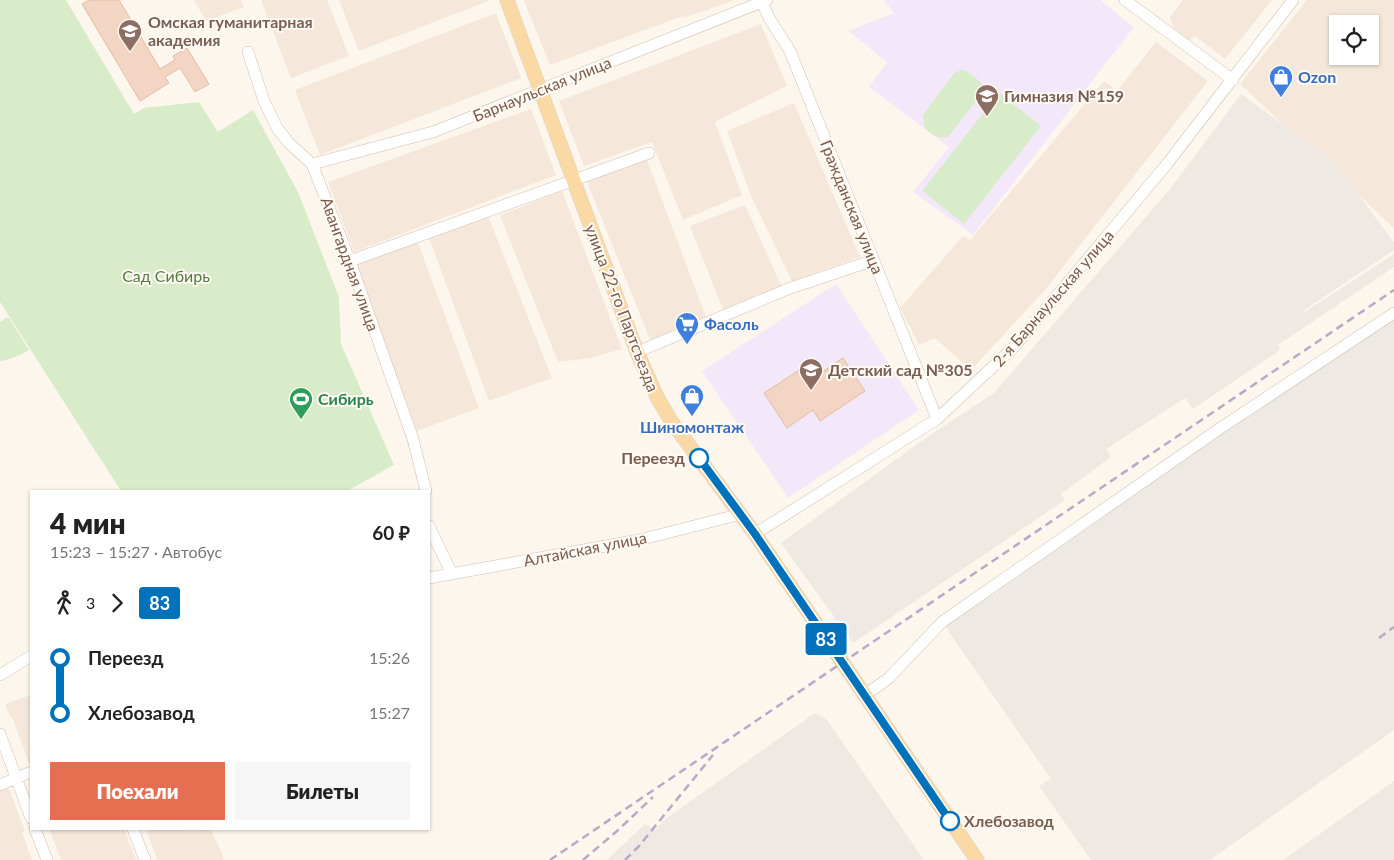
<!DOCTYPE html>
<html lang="ru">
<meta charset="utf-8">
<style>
:root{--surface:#fff;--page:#f6f6f6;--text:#222;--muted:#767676;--accent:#e76f51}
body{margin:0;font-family:Lato,sans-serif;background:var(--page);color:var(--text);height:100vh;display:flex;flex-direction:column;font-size:19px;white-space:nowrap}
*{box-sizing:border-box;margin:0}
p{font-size:16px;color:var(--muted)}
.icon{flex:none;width:28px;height:28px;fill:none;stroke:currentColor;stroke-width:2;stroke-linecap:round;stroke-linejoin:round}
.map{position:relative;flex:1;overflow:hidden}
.drawer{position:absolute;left:30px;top:490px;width:400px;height:340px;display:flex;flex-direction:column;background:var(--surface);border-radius:0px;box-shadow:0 1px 4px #0004}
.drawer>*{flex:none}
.badge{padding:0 10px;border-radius:4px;font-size:18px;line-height:32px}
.buttons{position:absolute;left:1329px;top:15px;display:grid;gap:10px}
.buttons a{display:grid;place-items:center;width:50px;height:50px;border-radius:0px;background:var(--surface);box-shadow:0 1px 4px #0004;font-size:25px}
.map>.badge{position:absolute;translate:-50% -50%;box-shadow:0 0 0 2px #fff}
.legs{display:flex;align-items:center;gap:8px;height:55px;padding:0 20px;font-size:16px}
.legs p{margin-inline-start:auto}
.headline{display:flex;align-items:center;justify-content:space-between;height:85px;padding:0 20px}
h1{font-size:28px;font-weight:800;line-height:38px}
.action{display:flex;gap:10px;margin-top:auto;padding:10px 20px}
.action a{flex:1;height:58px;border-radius:0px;background:var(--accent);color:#fff;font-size:20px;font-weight:800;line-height:58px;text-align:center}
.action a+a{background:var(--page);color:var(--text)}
ul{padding:0 20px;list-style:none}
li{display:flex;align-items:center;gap:18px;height:55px;font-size:19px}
li i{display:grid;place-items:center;width:8px;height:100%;margin:0 6px;background:currentColor}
li i::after{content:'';width:12px;height:12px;margin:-6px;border:4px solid;border-radius:50%;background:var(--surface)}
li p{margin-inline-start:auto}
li:first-child i{background:linear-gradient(#0000 50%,currentColor 0)}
li:last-child i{background:linear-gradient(currentColor 50%,#0000 0)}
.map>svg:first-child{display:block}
</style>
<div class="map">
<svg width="1394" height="860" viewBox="0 0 1394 860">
<rect width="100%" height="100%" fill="#fdf6ec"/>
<path fill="#f5e8da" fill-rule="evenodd" d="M 194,0 L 241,0 L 244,7 L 206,21 Z
M 261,0 L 327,0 L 349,56 L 291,78 Z
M 339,0 L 491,0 L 359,51 Z
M 526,0 L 734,0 L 684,18 L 683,16 L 550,65 L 524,1 Z
M 1183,0 L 1272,0 L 1225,59 L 1195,36 L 1189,41 L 1173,27 L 1170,17 Z
M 1307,0 L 1394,0 L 1394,228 L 1240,84 ZM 1338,24 L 1370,24 L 1370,56 L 1338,56 Z
M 496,13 L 521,78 L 320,155 L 295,90 Z
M 761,24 L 787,86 L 715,122 L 742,195 L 683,220 L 652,142 L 584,166 L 559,101 Z
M 1156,42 L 1208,81 L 1045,290 L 971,370 L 935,338 L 919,345 L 900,308 L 963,236 L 970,240 L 1104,81 L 1117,91 Z
M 794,103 L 860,257 L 792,281 L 752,198 L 727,131 Z
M 531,109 L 556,175 L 354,252 L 328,182 Z
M 646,157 L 706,317 L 650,340 L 586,179 Z
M 562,191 L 622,349 L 591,358 L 558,362 L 500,215 Z
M 745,205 L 781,285 L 723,310 L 690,226 Z
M 487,213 L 552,378 L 489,401 L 428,235 Z
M 417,240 L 479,408 L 417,431 L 356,264 Z
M 31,695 L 31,763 L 29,763 L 12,717 L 10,717 L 5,704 Z
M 8,786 L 25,831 L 22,833 L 32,860 L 0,860 L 0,790 Z
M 49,829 L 124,829 L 136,860 L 61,860 Z
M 146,829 L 190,829 L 192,831 L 206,829 L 211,831 L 224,857 L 222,860 L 157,860 Z"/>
<path fill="#efe9e4" d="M 1241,94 L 1332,160 L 1394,242 L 1394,250 L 1306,309 L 1303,313 L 1394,254 L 1394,267 L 1278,345 L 1280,350 L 1193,409 L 1185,398 L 1106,449 L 1111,457 L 1061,494 L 1065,500 L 853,643 L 781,543 L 927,437 L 994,393 L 1170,189 Z
M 1394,312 L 1394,730 L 1210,860 L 1091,860 L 1039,786 L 1051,779 L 942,622 Z
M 815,713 L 827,720 L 924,860 L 607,860 L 645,824 L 656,830 L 664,820 Z
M 1394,781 L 1394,860 L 1283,860 Z"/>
<path fill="#f3e8fa" d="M 884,0 L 1100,0 L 1134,27 L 973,235 L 913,192 L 949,147 L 869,87 L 887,62 L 848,31 L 894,13 Z
M 836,284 L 919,410 L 788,498 L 702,371 Z"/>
<path fill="#d8ecc9" d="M 0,0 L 66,0 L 134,114 L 144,108 L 199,102 L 218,132 L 253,110 L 298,192 L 339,297 L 341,344 L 394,465 L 347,491 L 121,491 L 0,302 Z
M 963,70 L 968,72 L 982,83 L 982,93 L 949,136 C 939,140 929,134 924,126 L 923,115 L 955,72 Z
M 999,93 L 1041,126 L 964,224 L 922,191 Z
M 6,318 L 9,318 L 29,350 C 23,354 8,361 0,361 L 0,322 Z"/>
<path fill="#f3d5c3" stroke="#e6bba3" d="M 89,0 L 119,0 L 160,69 L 175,60 L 173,56 L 187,48 L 209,84 L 195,92 L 180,68 L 165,77 L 169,83 L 140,101 L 82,4 Z
M 843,358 L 865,391 L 820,421 L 813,410 L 787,428 L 764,393 L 810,363 L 818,375 Z"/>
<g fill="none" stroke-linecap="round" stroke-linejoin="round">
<g stroke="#d1beb0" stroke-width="12">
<path id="minor" d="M 761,0 L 769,18 L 790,51 L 937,419
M 1125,0 L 1233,80
M 248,52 L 264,101 L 277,128 L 289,143 L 312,164 L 350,261 L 413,439 L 426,491
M 312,164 L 433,132 L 767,0
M 350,261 L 649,153
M 637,352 L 788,289 L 874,260
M 429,526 L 452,574
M 755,534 L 937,419 L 1014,347 L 1167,164 L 1293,0
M 429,578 L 639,540 L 741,514
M 0,675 L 31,656
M 865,695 L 889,678 L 942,622 L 1219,429 L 1394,313
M 0,734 L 31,818
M 0,785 L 31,772
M 35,829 L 47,860
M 133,829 L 145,860"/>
</g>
<g stroke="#dad1cd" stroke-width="15">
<path id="major" d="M 507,0 L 637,352 L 657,397 L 671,421 L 755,534 L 977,860"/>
</g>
<use href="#minor" stroke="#fff" stroke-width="11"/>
<use href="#major" stroke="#fbd9a5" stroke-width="14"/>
<path stroke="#b9a8c9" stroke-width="2.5" stroke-dasharray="8 5" stroke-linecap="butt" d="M 1379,638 L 1394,627
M 550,860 L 1394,290
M 583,860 L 617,831 L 653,797
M 625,860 L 639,846 L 713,755"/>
</g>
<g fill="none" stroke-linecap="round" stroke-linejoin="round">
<g stroke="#fff" stroke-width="11">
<path id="line-1" d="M 699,458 L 755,534 L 950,821"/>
</g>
<use href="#line-1" stroke="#0072bc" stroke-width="8"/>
</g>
<defs>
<g id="university-pin" transform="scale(1.25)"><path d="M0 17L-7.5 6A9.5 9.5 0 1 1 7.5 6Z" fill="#8d6e63" stroke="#fffaf3"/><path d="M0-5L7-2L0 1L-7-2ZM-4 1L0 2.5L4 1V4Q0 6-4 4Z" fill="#fff"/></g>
<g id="shop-pin" transform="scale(1.25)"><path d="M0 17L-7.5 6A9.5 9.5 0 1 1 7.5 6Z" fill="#3f7fe0" stroke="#fffaf3"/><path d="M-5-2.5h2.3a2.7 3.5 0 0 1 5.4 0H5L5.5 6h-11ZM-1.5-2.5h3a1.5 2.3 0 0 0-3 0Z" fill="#fff"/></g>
<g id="school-pin" transform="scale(1.25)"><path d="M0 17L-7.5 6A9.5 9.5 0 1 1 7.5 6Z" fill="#8d6e63" stroke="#fffaf3"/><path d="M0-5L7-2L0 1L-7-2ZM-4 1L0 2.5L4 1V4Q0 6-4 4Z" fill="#fff"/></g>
<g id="supermarket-pin" transform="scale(1.25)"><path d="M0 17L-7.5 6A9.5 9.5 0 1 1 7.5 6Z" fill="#3f7fe0" stroke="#fffaf3"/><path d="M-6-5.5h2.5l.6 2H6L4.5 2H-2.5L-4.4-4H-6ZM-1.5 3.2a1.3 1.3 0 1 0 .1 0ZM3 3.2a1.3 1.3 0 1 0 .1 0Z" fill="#fff"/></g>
<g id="stadium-pin" transform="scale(1.25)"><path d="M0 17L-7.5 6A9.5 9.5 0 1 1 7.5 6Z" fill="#2e9e5b" stroke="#fffaf3"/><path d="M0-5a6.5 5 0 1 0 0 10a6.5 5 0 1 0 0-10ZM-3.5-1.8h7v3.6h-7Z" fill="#fff"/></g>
</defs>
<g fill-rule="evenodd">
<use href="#university-pin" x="130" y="31"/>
<use href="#shop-pin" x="1281" y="77"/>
<use href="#school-pin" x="987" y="96"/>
<use href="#supermarket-pin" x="687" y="324"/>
<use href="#school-pin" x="811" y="370"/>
<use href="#shop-pin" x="692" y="396"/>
<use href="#stadium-pin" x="301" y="399"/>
</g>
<g fill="#fff" stroke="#0072bc" stroke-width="2.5">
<circle cx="699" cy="458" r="9"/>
<circle cx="950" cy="821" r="9"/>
</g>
<g text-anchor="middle" stroke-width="4" stroke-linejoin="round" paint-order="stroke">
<g font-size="16" font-weight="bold" fill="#785e54" stroke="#fffaf3" text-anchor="start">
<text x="148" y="28">Омская гуманитарная<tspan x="148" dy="18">академия</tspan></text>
<text x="1004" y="102">Гимназия №159</text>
<text x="828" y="376">Детский сад №305</text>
</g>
<g font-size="16" font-weight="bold" fill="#366cbe" stroke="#fffaf3" text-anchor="start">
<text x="1298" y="83">Ozon</text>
<text x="704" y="330">Фасоль</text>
<text x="692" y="433" text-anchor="middle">Шиномонтаж</text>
</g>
<g font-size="16" fill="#7a5c4d" stroke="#fffaf3">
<text transform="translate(542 89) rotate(-22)" y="6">Барнаульская улица</text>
<text transform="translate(852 207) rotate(68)" y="6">Гражданская улица</text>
<text transform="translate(350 264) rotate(70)" y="6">Авангардная улица</text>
<text transform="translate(1053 298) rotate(-49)" y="6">2-я Барнаульская улица</text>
<text transform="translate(622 308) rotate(69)" y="6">улица 22-го Партсъезда</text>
<text transform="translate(585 549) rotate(-11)" y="6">Алтайская улица</text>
</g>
<g font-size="16" fill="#537a41" stroke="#fffaf3">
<text x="166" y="282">Сад Сибирь</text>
</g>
<g font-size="16" font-weight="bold" fill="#27864d" stroke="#fffaf3" text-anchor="start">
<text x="318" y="405">Сибирь</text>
</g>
<g font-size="16" font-weight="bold" fill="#7a5c4d" stroke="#fffaf3" text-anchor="end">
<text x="685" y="464">Переезд</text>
<text x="964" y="827" text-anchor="start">Хлебозавод</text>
</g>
</g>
</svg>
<div class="buttons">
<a><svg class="icon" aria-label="locate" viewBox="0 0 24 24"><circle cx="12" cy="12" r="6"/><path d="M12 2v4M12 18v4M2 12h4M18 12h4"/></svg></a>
</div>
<b class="badge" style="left:826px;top:639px;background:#0072bc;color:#fff">83</b>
<section class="drawer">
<div class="headline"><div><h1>4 мин</h1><p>15:23 – 15:27 · Автобус</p></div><b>60 ₽</b></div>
<div class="legs"><svg class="icon" aria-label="walk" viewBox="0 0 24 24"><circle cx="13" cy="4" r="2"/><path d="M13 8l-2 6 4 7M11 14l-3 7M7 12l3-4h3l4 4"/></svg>3<svg class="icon" aria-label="forward" viewBox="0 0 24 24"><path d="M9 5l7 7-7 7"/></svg><b class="badge" style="background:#0072bc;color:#fff">83</b></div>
<ul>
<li><i style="color:#0072bc"></i><b>Переезд</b><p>15:26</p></li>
<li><i style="color:#0072bc"></i><b>Хлебозавод</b><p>15:27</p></li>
</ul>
<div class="action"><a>Поехали</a><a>Билеты</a></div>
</section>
</div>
